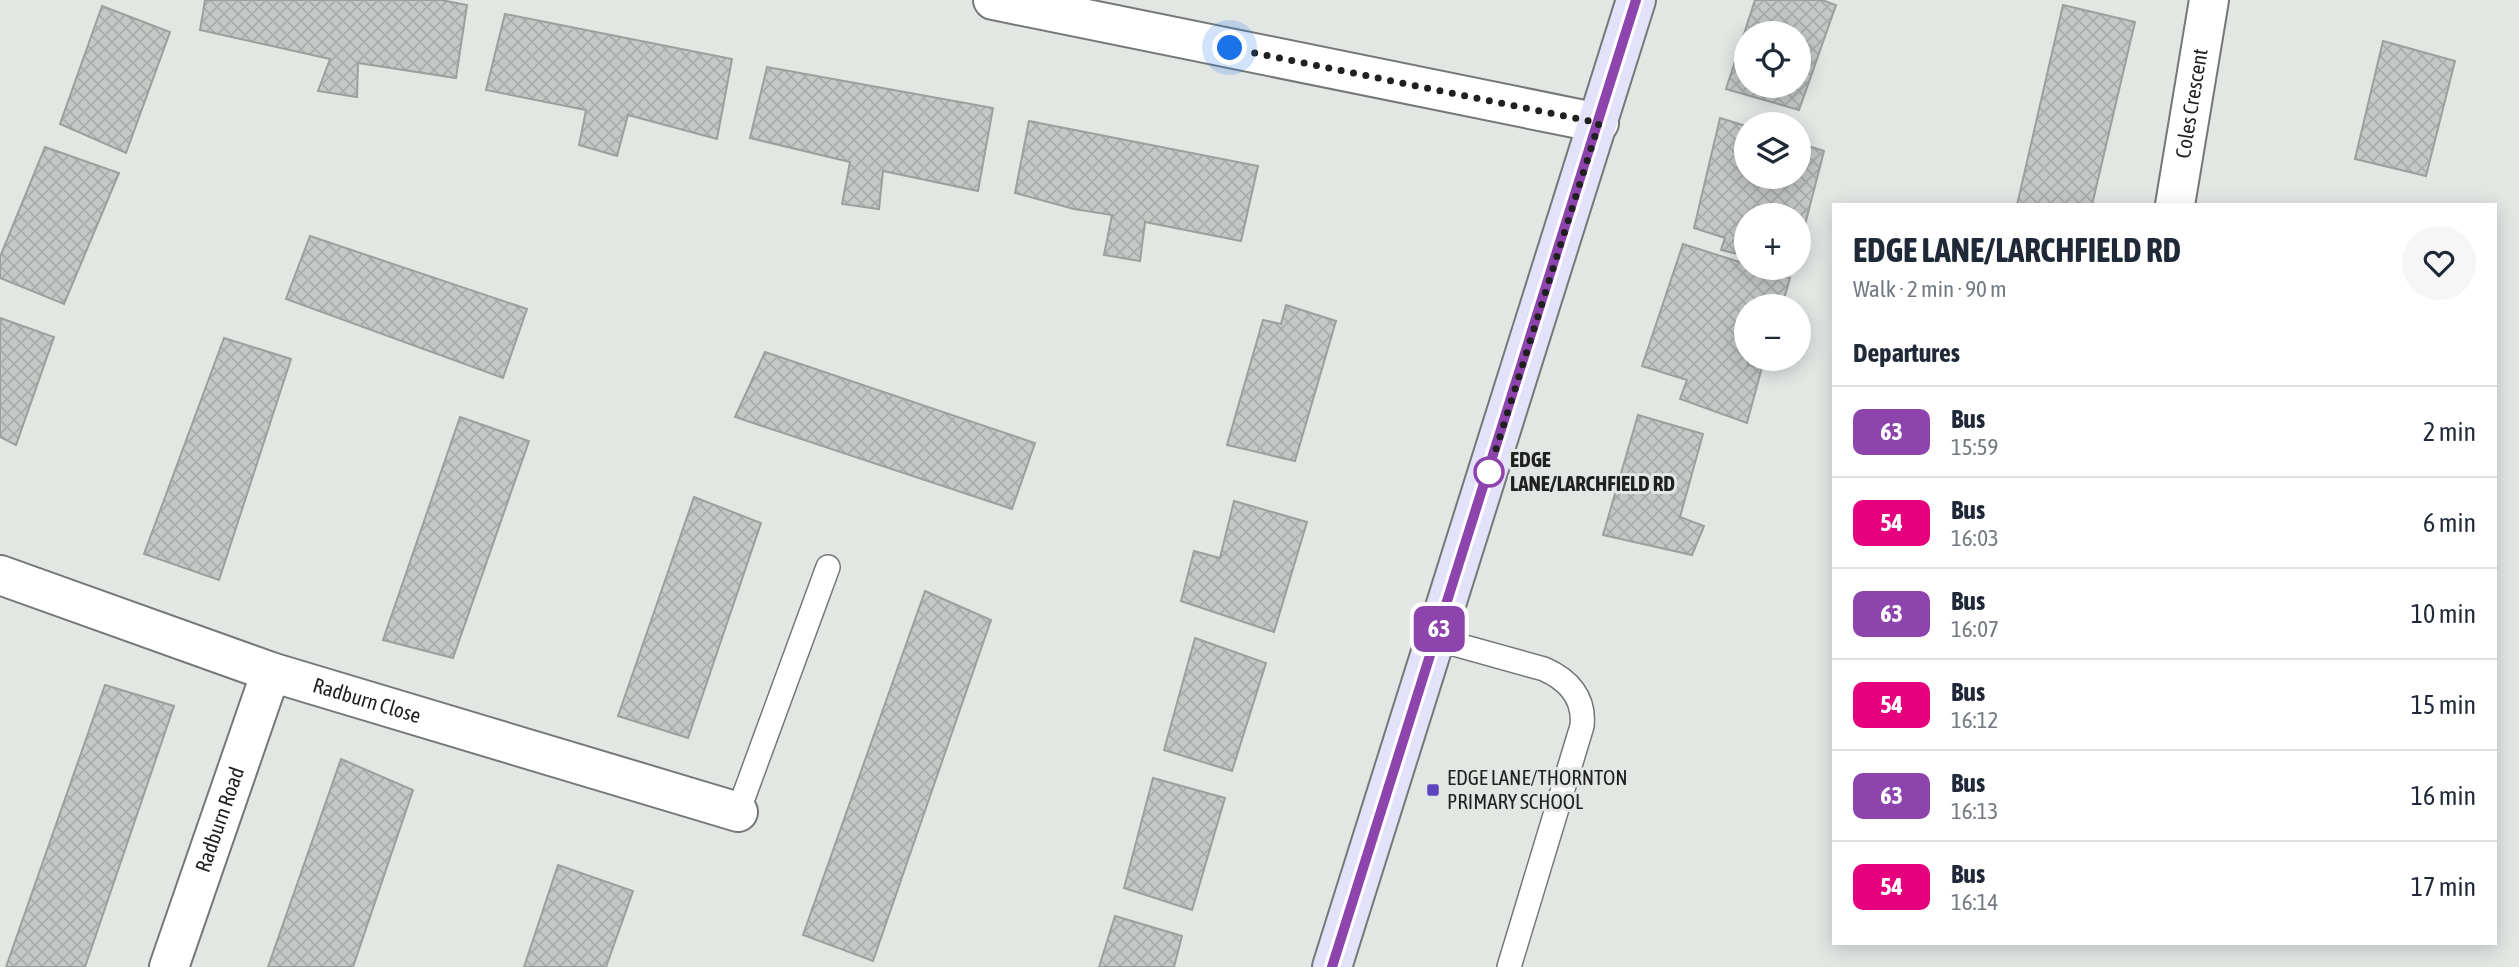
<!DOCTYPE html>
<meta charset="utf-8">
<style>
:root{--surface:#fff;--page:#f6f6f7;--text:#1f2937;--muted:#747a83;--line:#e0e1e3}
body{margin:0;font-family:"Asap Condensed",sans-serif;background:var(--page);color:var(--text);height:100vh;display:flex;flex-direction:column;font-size:26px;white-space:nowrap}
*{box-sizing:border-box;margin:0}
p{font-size:23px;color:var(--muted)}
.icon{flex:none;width:38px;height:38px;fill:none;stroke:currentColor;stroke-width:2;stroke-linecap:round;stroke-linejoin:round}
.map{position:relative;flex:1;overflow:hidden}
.side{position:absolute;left:1832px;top:203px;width:665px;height:742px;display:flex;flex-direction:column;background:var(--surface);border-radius:0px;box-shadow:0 4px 18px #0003}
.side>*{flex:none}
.badge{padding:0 14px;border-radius:10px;font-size:24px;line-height:46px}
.buttons{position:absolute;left:1734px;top:21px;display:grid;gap:14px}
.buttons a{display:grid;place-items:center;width:77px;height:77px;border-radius:50%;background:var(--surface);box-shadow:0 4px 18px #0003;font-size:35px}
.you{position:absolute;width:35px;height:35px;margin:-18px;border:5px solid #fff;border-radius:50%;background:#1a73e8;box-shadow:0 0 0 10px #1a73e833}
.map>.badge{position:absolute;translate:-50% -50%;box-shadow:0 0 0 4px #fff}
h2{padding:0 21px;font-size:26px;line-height:63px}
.round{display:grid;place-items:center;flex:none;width:74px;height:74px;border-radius:37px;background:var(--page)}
.headline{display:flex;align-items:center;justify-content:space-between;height:119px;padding:0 21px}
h1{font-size:33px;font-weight:700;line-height:52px}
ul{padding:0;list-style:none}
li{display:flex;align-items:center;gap:21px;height:91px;padding:0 21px;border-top:2px solid var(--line)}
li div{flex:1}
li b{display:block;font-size:26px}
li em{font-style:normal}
li .badge{min-width:77px;font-weight:700;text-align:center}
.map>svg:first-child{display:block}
</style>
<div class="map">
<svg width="2519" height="967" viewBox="0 0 2519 967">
<defs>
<pattern id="building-cross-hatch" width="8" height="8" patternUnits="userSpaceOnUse" patternTransform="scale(1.75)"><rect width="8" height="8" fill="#c5c9c6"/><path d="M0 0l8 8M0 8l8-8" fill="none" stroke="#a9acaa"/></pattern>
</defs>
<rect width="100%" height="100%" fill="#e3e7e4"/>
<path fill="url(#building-cross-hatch)" stroke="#9ca09d" stroke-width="2" fill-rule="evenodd" d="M 205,0 L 441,0 L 467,5 L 456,78 L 358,63 L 357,97 L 318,91 L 330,59 L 200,30 Z
M 1755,0 L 1822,0 L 1836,5 L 1799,110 L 1726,89 ZM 1746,33 L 1799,33 L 1799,86 L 1746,86 Z
M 2063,5 L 2135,22 L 2092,205 L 2017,205 Z
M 102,6 L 170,32 L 126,153 L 60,124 Z
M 505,14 L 732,59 L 717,139 L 628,115 L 617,156 L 579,145 L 586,110 L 486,90 Z
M 2383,41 L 2455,61 L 2426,176 L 2355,159 Z
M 767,67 L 993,108 L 978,191 L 883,171 L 879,209 L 842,204 L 850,162 L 750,138 Z
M 1720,118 L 1746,126 L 1746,177 L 1799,177 L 1799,143 L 1824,151 L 1799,248 L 1799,215 L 1746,215 L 1746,256 L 1721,250 L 1725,238 L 1694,228 Z
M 1029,121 L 1258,166 L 1241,241 L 1145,222 L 1140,261 L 1104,255 L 1112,215 L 1074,209 L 1015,193 Z
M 45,147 L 119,173 L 64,304 L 0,278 L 0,257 Z
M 310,236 L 527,309 L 503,378 L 286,299 Z
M 1683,244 L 1746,264 L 1746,268 L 1758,268 L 1790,278 L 1782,306 L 1746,306 L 1748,365 L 1762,367 L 1747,423 L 1680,399 L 1687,380 L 1642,366 Z
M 1286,305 L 1336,321 L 1295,461 L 1227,445 L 1263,320 L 1281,324 Z
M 0,318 L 54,337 L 16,445 L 0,437 Z
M 224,338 L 291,359 L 219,580 L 144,554 Z
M 765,352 L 1035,443 L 1012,509 L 735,417 Z
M 1638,415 L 1703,434 L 1680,517 L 1704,526 L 1692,555 L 1603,535 Z
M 460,417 L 529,441 L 453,658 L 383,640 Z
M 694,497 L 761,523 L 688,738 L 618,716 Z
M 1234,501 L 1307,522 L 1274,632 L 1181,601 L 1194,551 L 1220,558 Z
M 925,591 L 991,620 L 873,961 L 803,935 Z
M 1195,638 L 1266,663 L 1232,771 L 1164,750 Z
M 105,685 L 174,706 L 85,967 L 6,967 Z
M 341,759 L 413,790 L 353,967 L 268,967 Z
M 1153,778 L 1225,798 L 1192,910 L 1124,888 Z
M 558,865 L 633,891 L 606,967 L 524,967 Z
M 1115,916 L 1182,936 L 1174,967 L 1099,967 Z"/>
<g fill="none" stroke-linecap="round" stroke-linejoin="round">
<g stroke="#757876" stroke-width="26">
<path id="lane" d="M 1436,639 L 1544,669 C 1569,680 1585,698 1582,726 L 1509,967
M 738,812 L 828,567"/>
</g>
<g stroke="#757876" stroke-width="42">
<g id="street">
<path d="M 993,0 L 1599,123"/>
<path id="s1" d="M 2175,205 L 2209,0"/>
<path id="s2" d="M 0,575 L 271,672 L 738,812"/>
<path id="s3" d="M 169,967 L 271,672"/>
</g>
</g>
<g stroke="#757876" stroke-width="42">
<path id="secondary" d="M 1332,967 L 1636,0"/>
</g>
<use href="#lane" stroke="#fff" stroke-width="23"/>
<use href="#street" stroke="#fff" stroke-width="38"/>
<use href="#secondary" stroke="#e4e2fb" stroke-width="38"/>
</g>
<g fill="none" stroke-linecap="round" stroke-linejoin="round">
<g stroke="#fff" stroke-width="16">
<path id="line" d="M 1332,967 L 1636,0"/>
</g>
<use href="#line" stroke="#8e44ad" stroke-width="10"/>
<path stroke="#1f201f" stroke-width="7" stroke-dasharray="0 12.6" d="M 1230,48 L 1599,123 L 1485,484 L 1489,472"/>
</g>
<circle fill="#fff" stroke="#8e44ad" stroke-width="3.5" cx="1489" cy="472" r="14"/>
<rect fill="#5c45be" stroke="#e3e7e4" stroke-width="2.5" x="1426" y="783" width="14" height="14" rx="3.5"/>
<g text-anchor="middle" stroke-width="6" stroke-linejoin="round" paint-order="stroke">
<g font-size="21" fill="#1f201f" stroke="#e3e7e4">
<text dy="7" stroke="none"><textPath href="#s1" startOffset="103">Coles Crescent</textPath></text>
<text dy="7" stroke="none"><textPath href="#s2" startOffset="388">Radburn Close</textPath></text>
<text dy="7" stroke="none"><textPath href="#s3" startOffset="156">Radburn Road</textPath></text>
</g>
<g font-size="21" font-weight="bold" fill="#1f201f" stroke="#e3e7e4" text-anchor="start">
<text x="1510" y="467">EDGE<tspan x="1510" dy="24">LANE/LARCHFIELD RD</tspan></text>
</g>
<g font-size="21" fill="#1f201f" stroke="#e3e7e4" text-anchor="start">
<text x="1447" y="785">EDGE LANE/THORNTON<tspan x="1447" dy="24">PRIMARY SCHOOL</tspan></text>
</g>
</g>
</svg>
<div class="buttons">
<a><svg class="icon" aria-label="locate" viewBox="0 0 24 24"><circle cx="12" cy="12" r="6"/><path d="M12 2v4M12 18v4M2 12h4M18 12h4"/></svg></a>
<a><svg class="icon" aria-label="layers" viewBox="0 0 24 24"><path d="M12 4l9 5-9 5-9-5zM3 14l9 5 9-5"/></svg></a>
<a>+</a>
<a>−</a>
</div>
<div class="you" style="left:1230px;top:48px"></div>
<b class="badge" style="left:1439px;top:629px;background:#8e44ad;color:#fff">63</b>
<section class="side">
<div class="headline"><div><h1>EDGE LANE/LARCHFIELD RD</h1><p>Walk · 2 min · 90 m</p></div><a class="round"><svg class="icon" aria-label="heart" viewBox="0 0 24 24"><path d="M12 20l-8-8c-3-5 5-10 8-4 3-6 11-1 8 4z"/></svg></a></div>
<h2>Departures</h2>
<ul>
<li><span class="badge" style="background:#8e44ad;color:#fff">63</span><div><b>Bus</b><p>15:59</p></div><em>2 min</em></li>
<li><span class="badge" style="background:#e6007e;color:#fff">54</span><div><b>Bus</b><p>16:03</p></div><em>6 min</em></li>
<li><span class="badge" style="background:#8e44ad;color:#fff">63</span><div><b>Bus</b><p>16:07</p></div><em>10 min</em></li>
<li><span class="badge" style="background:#e6007e;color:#fff">54</span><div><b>Bus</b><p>16:12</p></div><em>15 min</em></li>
<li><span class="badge" style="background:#8e44ad;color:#fff">63</span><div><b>Bus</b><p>16:13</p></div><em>16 min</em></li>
<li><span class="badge" style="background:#e6007e;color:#fff">54</span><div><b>Bus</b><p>16:14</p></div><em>17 min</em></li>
</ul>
</section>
</div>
